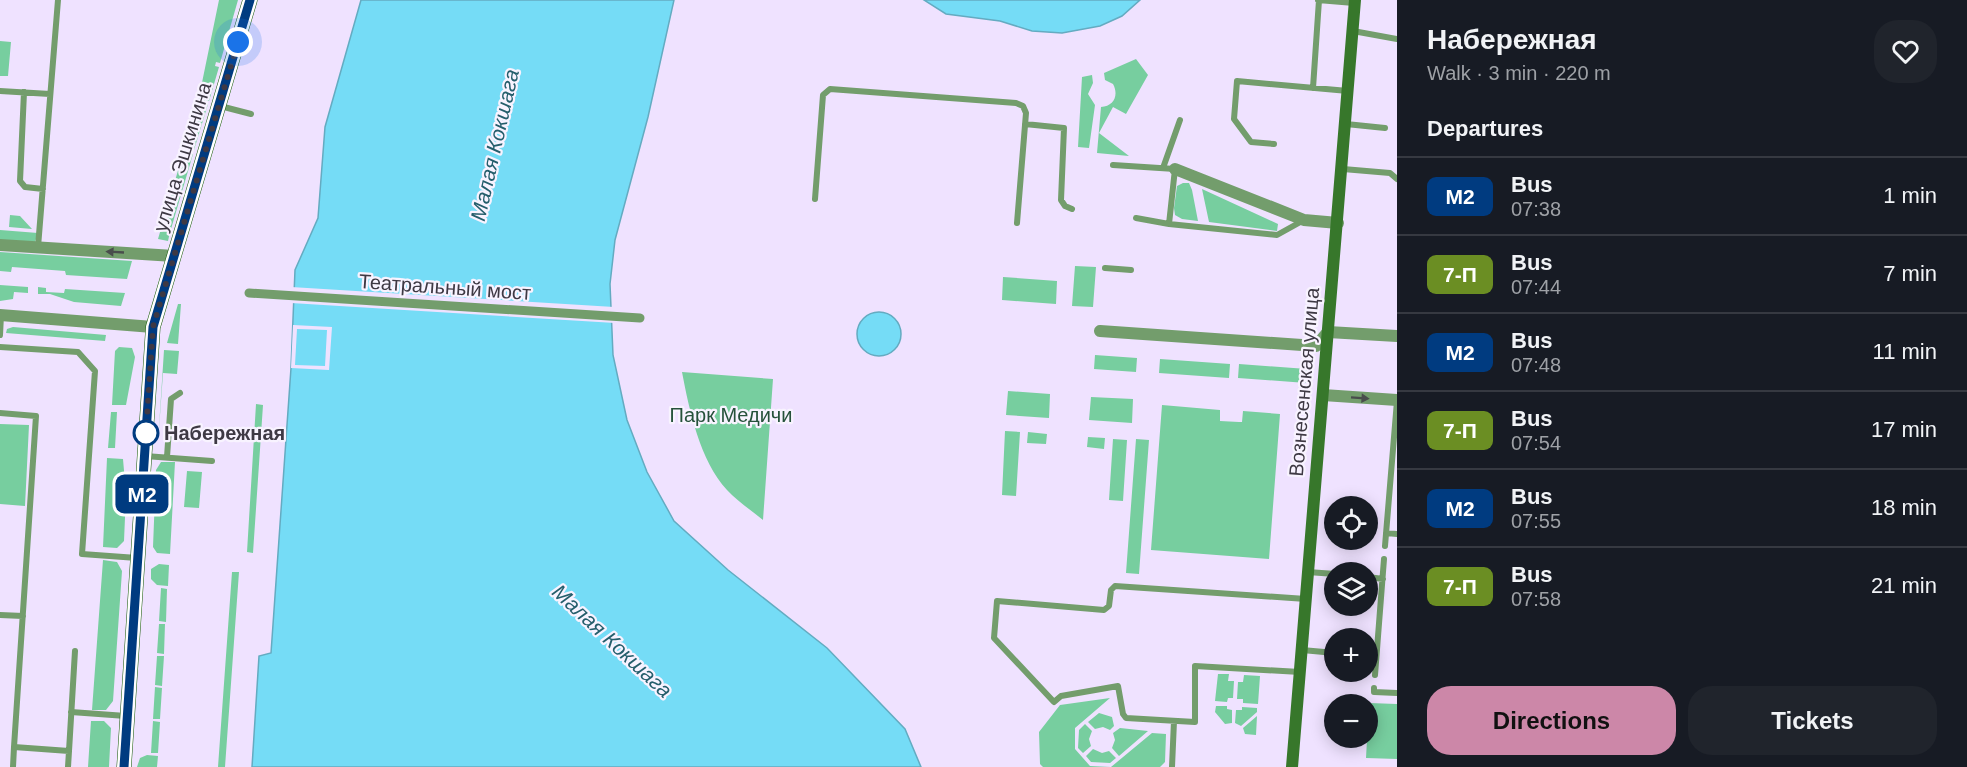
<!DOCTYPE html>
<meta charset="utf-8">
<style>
:root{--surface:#171b24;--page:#20242c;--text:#f1f3f6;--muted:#9ea1a6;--line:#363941;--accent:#cc87a8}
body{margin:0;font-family:Arial,sans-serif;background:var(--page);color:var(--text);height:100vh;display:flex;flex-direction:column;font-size:22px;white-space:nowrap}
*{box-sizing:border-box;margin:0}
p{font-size:20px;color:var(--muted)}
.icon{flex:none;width:33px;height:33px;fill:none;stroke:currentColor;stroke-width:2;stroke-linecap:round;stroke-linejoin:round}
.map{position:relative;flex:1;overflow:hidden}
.panel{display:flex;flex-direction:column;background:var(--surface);width:570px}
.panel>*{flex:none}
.badge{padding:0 12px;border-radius:9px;font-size:21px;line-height:39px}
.fabs{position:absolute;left:1324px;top:496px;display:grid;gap:12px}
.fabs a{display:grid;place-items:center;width:54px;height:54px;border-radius:50%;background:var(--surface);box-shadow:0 3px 15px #0003;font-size:30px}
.you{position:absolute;width:30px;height:30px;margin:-15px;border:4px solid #fff;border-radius:50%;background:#1a73e8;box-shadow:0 0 0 9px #1a73e833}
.map>.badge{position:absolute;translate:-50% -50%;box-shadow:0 0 0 3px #fff}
h2{padding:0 30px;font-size:22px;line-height:54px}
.round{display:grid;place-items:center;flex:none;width:63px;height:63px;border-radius:24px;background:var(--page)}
.headline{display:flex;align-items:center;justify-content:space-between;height:102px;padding:0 30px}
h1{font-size:28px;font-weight:700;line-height:45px}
.primary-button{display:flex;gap:12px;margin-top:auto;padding:12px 30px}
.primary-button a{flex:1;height:69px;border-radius:24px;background:var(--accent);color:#111;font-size:24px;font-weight:700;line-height:69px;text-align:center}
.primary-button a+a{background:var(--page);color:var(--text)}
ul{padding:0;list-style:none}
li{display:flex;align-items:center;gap:18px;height:78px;padding:0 30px;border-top:2px solid var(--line)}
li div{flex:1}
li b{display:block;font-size:22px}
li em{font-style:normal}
li .badge{min-width:66px;font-weight:700;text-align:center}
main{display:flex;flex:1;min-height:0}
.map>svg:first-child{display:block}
</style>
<main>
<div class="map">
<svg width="1397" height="767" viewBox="0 0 1397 767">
<rect width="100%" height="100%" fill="#efe2ff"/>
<path fill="#77ce9f" d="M 219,0 L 238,0 L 220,63 L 216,62 L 215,66 L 219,67 L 209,101 L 205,100 L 205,103 L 208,104 L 194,150 L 191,149 L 190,153 L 193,154 L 171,229 L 168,228 L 167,231 L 170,232 L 168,241 L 158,239 L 198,102 Z
M 0,41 L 11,42 L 8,76 L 0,76 Z
M 1136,59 L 1148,75 L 1126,114 L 1113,107 L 1099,133 L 1129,156 L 1097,153 L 1101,107 C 1114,106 1119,95 1113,84 L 1105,80 L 1104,73 Z
M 1092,75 L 1093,83 L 1088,94 L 1095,105 L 1089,148 L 1078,147 L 1082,77 Z
M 1183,183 L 1189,183 L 1192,190 L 1198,221 L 1182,219 L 1175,215 L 1174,208 L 1177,186 Z
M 1202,189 L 1278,224 L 1277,231 L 1209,222 Z
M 10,215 L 20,216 L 32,229 L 9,227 Z
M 0,230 L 38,233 L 35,242 L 0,241 Z
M 0,252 L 132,261 L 127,279 L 66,275 L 65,271 L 12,267 L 11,272 L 0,271 Z
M 1075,266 L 1096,267 L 1093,307 L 1072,306 Z
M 1003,277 L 1057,281 L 1056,304 L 1002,300 Z
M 0,285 L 28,287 L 28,293 L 14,292 L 13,299 L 0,301 Z
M 38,287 L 46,288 L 46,292 L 64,293 L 65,289 L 125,293 L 121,306 L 74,302 L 50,294 L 38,294 Z
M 178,304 L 181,304 L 178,344 L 167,343 Z
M 13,327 L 106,335 L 105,341 L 6,333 L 7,329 Z
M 119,347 L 132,348 L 135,357 L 126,405 L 112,405 L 115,351 Z
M 164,350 L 179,351 L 177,374 L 163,373 L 158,443 Z
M 1095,355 L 1137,358 L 1136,372 L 1094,369 Z
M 1160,359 L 1230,364 L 1229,378 L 1159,373 Z
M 1239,364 L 1307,369 L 1306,383 L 1238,378 Z
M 682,372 L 773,379 L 763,520 C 751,510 737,501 727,490 C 700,461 689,409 682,372 Z
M 1008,391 L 1050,394 L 1049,418 L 1006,415 Z
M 1091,397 L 1133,399 L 1132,423 L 1089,420 Z
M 256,404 L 263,405 L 253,553 L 247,552 Z
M 1162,405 L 1220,410 L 1220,421 L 1239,422 L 1242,422 L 1243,411 L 1280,414 L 1269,559 L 1151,550 Z
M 111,412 L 117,412 L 115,448 L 108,448 Z
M 0,424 L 29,425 L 25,506 L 0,504 Z
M 1005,431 L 1020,432 L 1016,496 L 1002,495 Z
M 1028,432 L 1047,434 L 1046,444 L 1027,443 Z
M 1088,437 L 1105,438 L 1104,449 L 1087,447 Z
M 1113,439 L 1127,440 L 1123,501 L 1109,500 Z
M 1136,439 L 1149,440 L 1139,574 L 1126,573 Z
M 107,458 L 123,459 L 126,494 L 124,541 L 117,548 L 103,547 Z
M 161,462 L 175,462 L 170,554 L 157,553 L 153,547 L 156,470 Z
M 187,471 L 202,472 L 199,508 L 184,507 Z
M 103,560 L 117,562 L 122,571 L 113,701 L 106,710 L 92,710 Z
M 159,564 L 169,565 L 168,586 L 157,585 L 151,579 L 151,569 Z
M 232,572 L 239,572 L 225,767 L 218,767 Z
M 161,588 L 167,589 L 166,622 L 159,621 Z
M 159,624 L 165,624 L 164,654 L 157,653 Z
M 157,656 L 164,656 L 162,686 L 155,685 Z
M 1218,674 L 1229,674 L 1228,681 L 1234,681 L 1233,698 L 1228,698 L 1227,702 L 1215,701 Z
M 1244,675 L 1260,676 L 1258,704 L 1243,703 L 1243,699 L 1237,699 L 1238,682 L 1243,682 Z
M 155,687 L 162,688 L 160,719 L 153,719 Z
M 1110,698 L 1075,728 L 1075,749 L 1090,766 L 1111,767 L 1152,733 L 1166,734 L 1165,762 L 1160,767 L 1043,767 L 1040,764 L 1039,732 L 1060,705 Z
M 1369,703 L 1397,704 L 1397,759 L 1366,758 Z
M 1216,706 L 1227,706 L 1227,709 L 1232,710 L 1232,723 L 1225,724 L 1215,712 Z
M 1242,707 L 1257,708 L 1257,712 L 1241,726 L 1235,723 L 1236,710 L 1242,710 Z
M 1099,713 L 1112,717 L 1114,726 L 1110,730 L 1103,727 L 1095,729 L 1088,722 Z
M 1257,716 L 1256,735 L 1245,734 L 1243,728 Z
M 91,721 L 104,721 L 111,728 L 109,767 L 88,767 Z
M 153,721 L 160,722 L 158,753 L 151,753 Z
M 1085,724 L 1092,731 L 1089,739 L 1091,746 L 1083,753 L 1078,748 L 1079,730 Z
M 1120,728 L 1148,731 L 1119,756 L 1112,748 L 1115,740 L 1113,733 Z
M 1093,749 L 1102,753 L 1109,751 L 1116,758 L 1110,763 L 1091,762 L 1086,756 Z
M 147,755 L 158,756 L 157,767 L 137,767 L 140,758 Z"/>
<path fill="#75dcf6" stroke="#64abc1" stroke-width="1.5" d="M 361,0 L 674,0 L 648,117 L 615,240 L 610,284 L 613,355 L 627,420 L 647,472 L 674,521 L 728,570 L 827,648 L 905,729 L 921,767 L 252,767 L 259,656 L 271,653 L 291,368 L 295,270 L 318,218 L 325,127 Z
M 924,0 L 1140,0 L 1122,16 L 1100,26 L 1062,33 L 1032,31 L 1000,21 L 946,14 Z
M857 334a22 22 0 1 1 44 0a22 22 0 1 1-44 0Z"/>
<path fill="#efe2ff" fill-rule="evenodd" d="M 291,287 L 614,307 L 615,323 L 291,303 Z
M 293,325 L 332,327 L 329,370 L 291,368 ZM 297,329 L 327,330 L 325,366 L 295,365 Z"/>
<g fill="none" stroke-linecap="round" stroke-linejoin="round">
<path stroke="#739d6c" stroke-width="6" d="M 1318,0 L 1354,3
M 1353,31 L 1397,39
M 1313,88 L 1319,0
M 0,91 L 50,94
M 24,92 L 20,181 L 25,187 L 43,189
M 220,106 L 251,114
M 1025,124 L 1064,128 L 1061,200 L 1065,206 L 1072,209
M 1346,124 L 1385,128
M 1274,144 L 1251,142 L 1234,119 L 1237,81 L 1348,91
M 1113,165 L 1175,169 L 1169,224
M 1163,168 L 1180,120
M 1343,169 L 1390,173 L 1397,179
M 815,199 L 823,95 L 830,89 L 1016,103 L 1023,106 L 1026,113 L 1017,223
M 1136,218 L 1169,224 L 1277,235 L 1304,220
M 38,247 L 58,0
M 1105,268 L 1131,270
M 0,335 L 1,315
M 0,347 L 78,352 L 95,371 L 82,554 L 137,558
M 0,413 L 36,416 L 14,747 L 69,751 L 75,651
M 145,456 L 212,461
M 167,457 L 171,399 L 180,393
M 1386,533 L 1397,534
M 1385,546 L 1397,401
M 1308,572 L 1335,574
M 1368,577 L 1383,579
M 0,615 L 23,616
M 1302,650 L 1335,653
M 1300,672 L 1195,666 L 1195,722 L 1126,718 L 1123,714 L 1118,686 L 1061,696 L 1054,702 L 994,638 L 997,601 L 1104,610 L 1109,606 L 1111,590 L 1115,586 L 1306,599
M 1375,675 L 1384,559
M 1374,688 L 1374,692 L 1397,693
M 71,712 L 126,716
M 13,767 L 14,747
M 68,767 L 69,751
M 1172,767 L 1174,721"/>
<path stroke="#739d6c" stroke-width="9" d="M 249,293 L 640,318"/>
<path stroke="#739d6c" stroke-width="12" d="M 1175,169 L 1304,220 L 1338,223
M 0,245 L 174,256"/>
<path stroke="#739d6c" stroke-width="12" d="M 0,315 L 153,327
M 1100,331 L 1316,346 L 1328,332 L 1397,336
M 1323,395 L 1397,400"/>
<path stroke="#37772b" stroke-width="12" d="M 1292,767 L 1355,0"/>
<path stroke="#165805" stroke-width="15" d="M 124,767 L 153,327 L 250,0"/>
</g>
<defs><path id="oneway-solid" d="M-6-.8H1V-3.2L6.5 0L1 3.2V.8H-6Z" transform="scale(1.5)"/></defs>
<g fill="#494d4c">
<use href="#oneway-solid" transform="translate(115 252) rotate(-177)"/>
<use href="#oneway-solid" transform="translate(1360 398) rotate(4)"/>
</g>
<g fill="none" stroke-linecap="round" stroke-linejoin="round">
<g stroke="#fff" stroke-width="14">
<path id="line" d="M 124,767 L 153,327 L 250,0"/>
</g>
<use href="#line" stroke="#003b80" stroke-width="9"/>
<path stroke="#3e3944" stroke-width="6" stroke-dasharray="0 10.8" d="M 146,433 L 153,327 L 238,42"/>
</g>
<circle fill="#fff" stroke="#003b80" stroke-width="3" cx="146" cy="433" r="12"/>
<g text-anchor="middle" stroke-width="4.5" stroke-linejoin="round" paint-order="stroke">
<g font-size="20" fill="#3e3944" stroke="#f8f3ff">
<text transform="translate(182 157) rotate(-73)" y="7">улица Эшкинина</text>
<text transform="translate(445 287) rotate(4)" y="7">Театральный мост</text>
<text transform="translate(1304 382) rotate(-85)" y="7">Вознесенская улица</text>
</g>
<g font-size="20" fill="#26523b" stroke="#f8f3ff">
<text x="731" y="422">Парк Медичи</text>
</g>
<g font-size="20" font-weight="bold" fill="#3e3944" stroke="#f8f3ff" text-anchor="start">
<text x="164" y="440">Набережная</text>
</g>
<g font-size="21" font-style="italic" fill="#255e6c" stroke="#f8f3ff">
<text transform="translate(495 145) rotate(-77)" y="7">Малая Кокшага</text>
<text transform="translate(612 641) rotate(43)" y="7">Малая Кокшага</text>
</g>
</g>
</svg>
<div class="fabs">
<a><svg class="icon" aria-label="locate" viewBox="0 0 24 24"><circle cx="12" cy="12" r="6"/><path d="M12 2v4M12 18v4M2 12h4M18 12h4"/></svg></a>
<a><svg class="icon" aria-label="layers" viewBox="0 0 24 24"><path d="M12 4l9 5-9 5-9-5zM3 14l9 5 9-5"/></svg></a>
<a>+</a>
<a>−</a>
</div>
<div class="you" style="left:238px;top:42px"></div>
<b class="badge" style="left:142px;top:494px;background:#003b80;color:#fff">М2</b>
</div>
<section class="panel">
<div class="headline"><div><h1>Набережная</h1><p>Walk · 3 min · 220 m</p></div><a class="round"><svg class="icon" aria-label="heart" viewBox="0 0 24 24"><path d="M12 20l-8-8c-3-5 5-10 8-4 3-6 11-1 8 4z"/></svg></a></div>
<h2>Departures</h2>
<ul>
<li><span class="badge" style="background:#003b80;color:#fff">М2</span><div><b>Bus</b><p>07:38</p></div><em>1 min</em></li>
<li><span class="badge" style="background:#6b8e23;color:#fff">7-П</span><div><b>Bus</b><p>07:44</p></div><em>7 min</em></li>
<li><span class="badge" style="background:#003b80;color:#fff">М2</span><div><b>Bus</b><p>07:48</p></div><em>11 min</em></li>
<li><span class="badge" style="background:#6b8e23;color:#fff">7-П</span><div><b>Bus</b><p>07:54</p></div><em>17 min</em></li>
<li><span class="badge" style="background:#003b80;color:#fff">М2</span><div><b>Bus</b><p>07:55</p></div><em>18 min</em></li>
<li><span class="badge" style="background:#6b8e23;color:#fff">7-П</span><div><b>Bus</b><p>07:58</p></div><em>21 min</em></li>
</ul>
<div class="primary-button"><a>Directions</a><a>Tickets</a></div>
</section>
</main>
